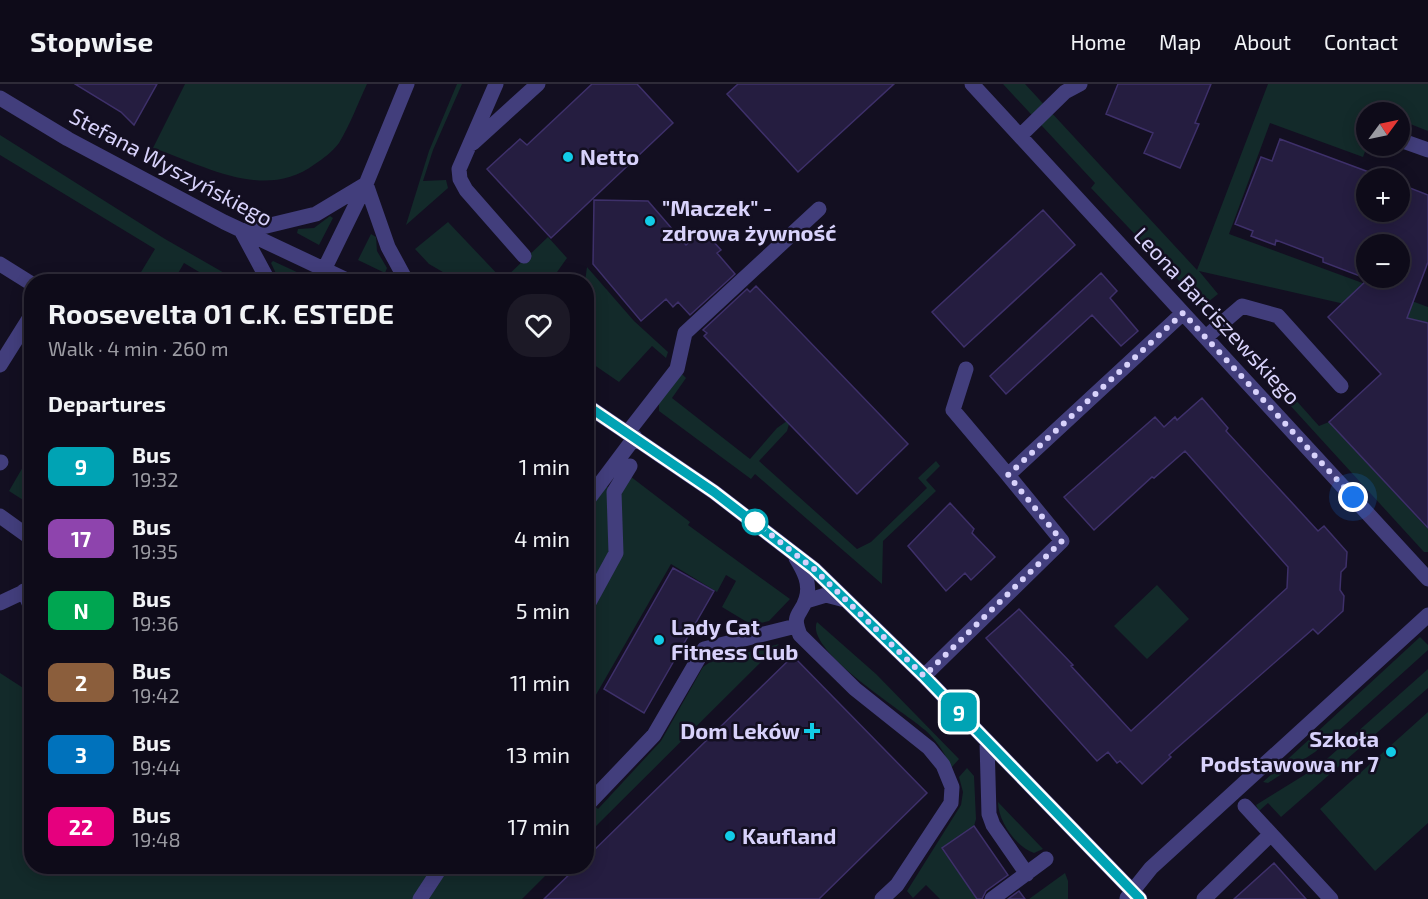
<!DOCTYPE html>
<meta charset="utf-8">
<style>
:root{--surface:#0e0b19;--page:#1c1926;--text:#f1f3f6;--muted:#9b9ba2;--line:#2e2b38}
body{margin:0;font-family:"Exo 2",sans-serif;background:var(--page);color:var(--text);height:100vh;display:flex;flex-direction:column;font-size:22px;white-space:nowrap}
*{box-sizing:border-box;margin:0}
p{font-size:20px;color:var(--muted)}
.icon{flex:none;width:33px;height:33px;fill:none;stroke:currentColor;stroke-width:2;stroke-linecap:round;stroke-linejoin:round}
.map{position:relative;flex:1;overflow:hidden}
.sheet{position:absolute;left:24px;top:190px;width:570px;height:600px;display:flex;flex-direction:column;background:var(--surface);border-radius:24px;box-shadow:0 3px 15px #0003,0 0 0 2px var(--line)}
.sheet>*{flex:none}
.badge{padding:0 12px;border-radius:9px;font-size:21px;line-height:39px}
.needle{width:39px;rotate:57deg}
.controls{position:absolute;left:1356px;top:18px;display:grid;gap:12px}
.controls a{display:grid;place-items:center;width:54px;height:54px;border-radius:50%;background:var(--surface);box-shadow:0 3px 15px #0003,0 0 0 2px var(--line);font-size:30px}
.you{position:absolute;width:30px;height:30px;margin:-15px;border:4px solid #fff;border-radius:50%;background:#1a73e8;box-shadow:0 0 0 9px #1a73e833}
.map>.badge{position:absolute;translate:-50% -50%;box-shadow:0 0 0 3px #fff}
h2{padding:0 24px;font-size:22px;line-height:54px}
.round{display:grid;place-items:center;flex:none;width:63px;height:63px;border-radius:24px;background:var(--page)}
.head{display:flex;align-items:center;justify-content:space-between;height:102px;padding:0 24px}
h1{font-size:28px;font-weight:700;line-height:45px}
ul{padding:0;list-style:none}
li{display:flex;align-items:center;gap:18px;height:72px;padding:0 24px}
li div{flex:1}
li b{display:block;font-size:22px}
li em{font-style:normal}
li .badge{min-width:66px;font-weight:700;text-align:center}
header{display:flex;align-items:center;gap:36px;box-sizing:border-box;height:84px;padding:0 30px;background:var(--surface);border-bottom:2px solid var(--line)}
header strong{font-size:28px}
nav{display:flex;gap:33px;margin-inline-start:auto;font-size:21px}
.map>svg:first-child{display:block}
</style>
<header>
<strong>Stopwise</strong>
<nav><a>Home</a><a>Map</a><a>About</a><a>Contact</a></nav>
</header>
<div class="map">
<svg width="1428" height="815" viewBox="0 0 1428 815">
<rect width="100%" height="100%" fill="#130f21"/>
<path fill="#132a2a" d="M 185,0 L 367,0 C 358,19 350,41 339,59 C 332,68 324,74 315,80 C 264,118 204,81 153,64 Z
M 457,0 L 462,0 L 433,66 L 423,97 L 446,96 L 448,104 L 406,141 L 429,67 Z
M 1003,0 L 1025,0 L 1197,186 L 1268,0 L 1428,0 L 1428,47 L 1400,36 L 1400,28 L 1366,28 L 1367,62 L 1363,73 L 1270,39 L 1229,150 L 1428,223 L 1428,239 L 1199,187 L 1218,210 L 1203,222 L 1091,104 L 1095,99 Z
M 0,51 L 165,155 L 240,198 L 216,198 L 184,179 L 173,198 L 160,191 L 156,198 L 135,198 L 155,165 L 0,71 Z
M 330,132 L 333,134 L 319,161 L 297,149 L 298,145 L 314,144 Z
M 448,138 L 503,196 L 548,153 L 567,174 L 550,198 L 460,198 L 429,180 L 415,165 Z
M 371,150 L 376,153 L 377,167 L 387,184 L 385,189 L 358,176 Z
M 273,177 L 301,190 L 296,198 L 280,198 L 271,179 Z
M 587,183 L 634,237 L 668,268 L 666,274 L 652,262 L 619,298 L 587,276 L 586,219 L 589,213 L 587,209 L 586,198 L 585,198 Z
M 1241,255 L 1319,342 L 1329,338 L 1428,445 L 1428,468 L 1424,468 L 1235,261 Z
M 681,289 L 686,294 L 672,314 L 750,375 L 777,344 L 787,337 L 789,340 L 787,347 L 759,377 L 857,465 L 871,458 L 927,404 L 918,394 L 936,377 L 940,382 L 926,396 L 936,407 L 883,457 L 882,500 L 755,390 L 751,395 L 659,327 L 659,317 Z
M 31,369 L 31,421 L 9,407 Z
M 626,389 L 690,438 L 688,441 L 790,515 L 769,537 L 752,541 L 722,523 L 736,497 L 726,491 L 717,508 L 671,480 L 593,616 L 587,612 L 587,391 L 611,405 Z
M 1157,501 L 1189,535 L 1147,575 L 1114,542 Z
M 817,538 L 876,590 L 959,675 L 951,684 C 945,669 937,657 925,646 C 905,628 804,566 817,538 Z
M 1420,553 L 1428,561 L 1428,566 L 1315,668 L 1268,699 L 1263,698 Z
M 779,560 L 587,751 L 587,725 L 590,718 L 598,725 L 661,657 L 703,583 L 710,578 Z
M 1428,585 L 1428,604 L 1281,733 L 1268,719 L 1259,727 L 1256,721 L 1319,682 Z
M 0,589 L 31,609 L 32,783 L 554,783 L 522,815 L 0,815 Z
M 1428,628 L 1428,739 L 1375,787 L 1320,725 Z
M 967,684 L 974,692 L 976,735 L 974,742 L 942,765 L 977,815 L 940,815 L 926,801 L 913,814 L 907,807 L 961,721 L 963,708 L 959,693 Z
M 998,718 L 1043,765 L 1034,769 C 1016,763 998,737 998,718 Z
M 1065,789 L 1068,797 L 1068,815 L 1029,815 Z"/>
<path fill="#251d40" stroke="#3e306a" stroke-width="1.5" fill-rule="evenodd" d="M 75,0 L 157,0 L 134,41 L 121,28 Z
M 592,0 L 637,0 L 673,39 L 551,154 L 487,85 L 520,55 L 527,61 Z
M 738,0 L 894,0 L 798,88 L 727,10 Z
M 1118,0 L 1211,0 L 1195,39 L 1199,40 L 1180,84 L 1144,69 L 1153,49 L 1106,30 Z
M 1280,55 L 1385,94 L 1366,94 L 1366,128 L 1400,128 L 1400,100 L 1428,111 L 1428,178 L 1407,234 L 1428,239 L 1428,444 L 1329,338 L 1381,290 L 1328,233 L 1368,195 L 1323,178 L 1323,174 L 1276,156 L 1275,161 L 1251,152 L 1253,147 L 1235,140 L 1261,73 L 1272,77 ZM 1366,160 L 1400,160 L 1400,194 L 1366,194 Z
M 594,116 L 648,117 L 686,161 L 703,146 L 721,166 L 717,169 L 735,190 L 690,231 L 678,218 L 673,223 L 666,215 L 641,237 L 593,180 Z
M 1043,126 L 1075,161 L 964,263 L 932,228 Z
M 1101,189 L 1117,207 L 1110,214 L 1138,247 L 1121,262 L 1092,231 L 1006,310 L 990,292 Z
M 756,202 L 908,360 L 857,410 L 704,252 L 707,249 L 703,246 L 747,205 L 750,208 Z
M 1202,314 L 1228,344 L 1226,347 L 1318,447 L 1324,442 L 1347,468 L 1346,483 L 1341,488 L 1340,506 L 1344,512 L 1343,527 L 1318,550 L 1313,545 L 1169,671 L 1171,673 L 1142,700 L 1120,677 L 1117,679 L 1108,668 L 1097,677 L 986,554 L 1019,525 L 1073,581 L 1071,582 L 1131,647 L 1287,504 L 1288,483 L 1185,367 L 1154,394 L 1152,393 L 1094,446 L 1064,413 L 1155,333 L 1164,343 L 1175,333 L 1177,336 Z
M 950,419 L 974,445 L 972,449 L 995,473 L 971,496 L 965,489 L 946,507 L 908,462 Z
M 673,484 L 714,507 L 644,629 L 604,605 Z
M 793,572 L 927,709 L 819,815 L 544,815 L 577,783 L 586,783 L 586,774 Z
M 974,742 L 1008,791 L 986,807 L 982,815 L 977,815 L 942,764 Z
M 1274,779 L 1306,815 L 1234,815 Z
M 1019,807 L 1025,815 L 1008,815 Z"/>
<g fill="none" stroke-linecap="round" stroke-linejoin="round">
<path stroke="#423e7c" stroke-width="15" d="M 496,0 L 459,85 L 460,95 L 466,106 L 524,172
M 972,0 L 1428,495
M 0,14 L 68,55 L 224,138 L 351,198
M 1020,52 L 1065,8 L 1080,0
M 1400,56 L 1428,66
M 473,59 L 538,0
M 366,100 L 388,163 L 407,198
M 242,148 L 316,130 L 366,100
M 242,148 L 269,198
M 0,180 L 32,200
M 318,198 L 366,100 L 407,0
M 1206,253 L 1242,222 L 1278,232 L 1341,302
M 0,281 L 32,230
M 966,285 L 953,326 L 1008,391
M 586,321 L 714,408 L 814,485 L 924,592 L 1140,815
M 628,348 L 677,285 L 685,249 L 819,125
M 0,379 L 1,378
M 586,414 L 590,413 L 635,353
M 0,432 L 32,455
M 796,474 C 804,487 811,500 806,515 C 801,532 791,529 800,551 L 855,605 L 929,664 L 943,681 L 952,703 L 951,719 L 897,801 L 882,815
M 24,507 L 32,526
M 806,517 L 826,511 L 845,516
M 0,519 L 32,504
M 586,524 L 616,469 L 614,408 L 630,382
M 32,558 L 32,583
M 924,592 L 1062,457 L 1008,391 L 1183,229
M 987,658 L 989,730 L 993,741 L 1027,790
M 590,718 L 654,651 L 704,565 L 796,542
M 1245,722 L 1331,815
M 1127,814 L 1151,784 L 1428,531
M 420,815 L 441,783
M 992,815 L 1046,775
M 1204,815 L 1271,750"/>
</g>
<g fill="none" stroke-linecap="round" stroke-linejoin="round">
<g stroke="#fff" stroke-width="14">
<path id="line" d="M 586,321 L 714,408 L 814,485 L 924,592 L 1140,815"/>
</g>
<use href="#line" stroke="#00a3b4" stroke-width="9"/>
<path stroke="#d8d2fb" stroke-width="6" stroke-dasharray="0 10.8" d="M 755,438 L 814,485 L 924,592 L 1062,457 L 1008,391 L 1183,229 L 1353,413"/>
</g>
<g fill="#12cce7" stroke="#130f21" stroke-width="2">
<circle cx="568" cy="73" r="6"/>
<circle cx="650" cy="137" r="6"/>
<circle cx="659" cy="556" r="6"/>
<path d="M809 638h6v6h6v6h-6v6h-6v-6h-6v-6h6z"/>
<circle cx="1391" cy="668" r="6"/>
<circle cx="730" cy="752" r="6"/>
</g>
<circle fill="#fff" stroke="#00a3b4" stroke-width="3" cx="755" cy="438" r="12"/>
<g text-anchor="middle" stroke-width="5" stroke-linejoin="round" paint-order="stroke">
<g font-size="22" font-weight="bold" fill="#d8d2fb" stroke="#130f21" text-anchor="start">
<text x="580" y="81">Netto</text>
<text x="662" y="132">"Maczek" -<tspan x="662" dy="25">zdrowa żywność</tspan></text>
<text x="671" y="551">Lady Cat<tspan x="671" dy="25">Fitness Club</tspan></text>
<text x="800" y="655" text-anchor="end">Dom Leków</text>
<text x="1379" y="663" text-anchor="end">Szkoła<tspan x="1379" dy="25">Podstawowa nr 7</tspan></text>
<text x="742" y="760">Kaufland</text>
</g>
<g font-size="22" fill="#d8d2fb" stroke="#130f21">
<text transform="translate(171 83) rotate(28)" y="8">Stefana Wyszyńskiego</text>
<text transform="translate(1217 232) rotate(47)" y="8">Leona Barciszewskiego</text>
</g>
</g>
</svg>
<div class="controls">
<a><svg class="needle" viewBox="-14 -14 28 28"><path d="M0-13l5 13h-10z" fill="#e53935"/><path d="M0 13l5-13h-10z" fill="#9b9ba2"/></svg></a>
<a>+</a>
<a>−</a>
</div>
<div class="you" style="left:1353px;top:413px"></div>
<b class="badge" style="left:959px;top:628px;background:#00a3b4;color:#fff">9</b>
<section class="sheet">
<div class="head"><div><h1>Roosevelta 01 C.K. ESTEDE</h1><p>Walk · 4 min · 260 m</p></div><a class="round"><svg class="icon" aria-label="heart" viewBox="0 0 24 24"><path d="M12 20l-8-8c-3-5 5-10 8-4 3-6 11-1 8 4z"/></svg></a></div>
<h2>Departures</h2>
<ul>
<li><span class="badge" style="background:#00a3b4;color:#fff">9</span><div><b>Bus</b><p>19:32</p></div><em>1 min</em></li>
<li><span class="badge" style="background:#8e44ad;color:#fff">17</span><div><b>Bus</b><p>19:35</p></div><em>4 min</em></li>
<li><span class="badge" style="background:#00a651;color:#fff">N</span><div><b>Bus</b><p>19:36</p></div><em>5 min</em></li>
<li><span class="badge" style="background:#8b5e3c;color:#fff">2</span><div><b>Bus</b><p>19:42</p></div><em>11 min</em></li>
<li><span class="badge" style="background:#0072bc;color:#fff">3</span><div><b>Bus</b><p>19:44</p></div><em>13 min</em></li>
<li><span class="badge" style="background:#e6007e;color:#fff">22</span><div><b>Bus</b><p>19:48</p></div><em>17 min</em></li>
</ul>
</section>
</div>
